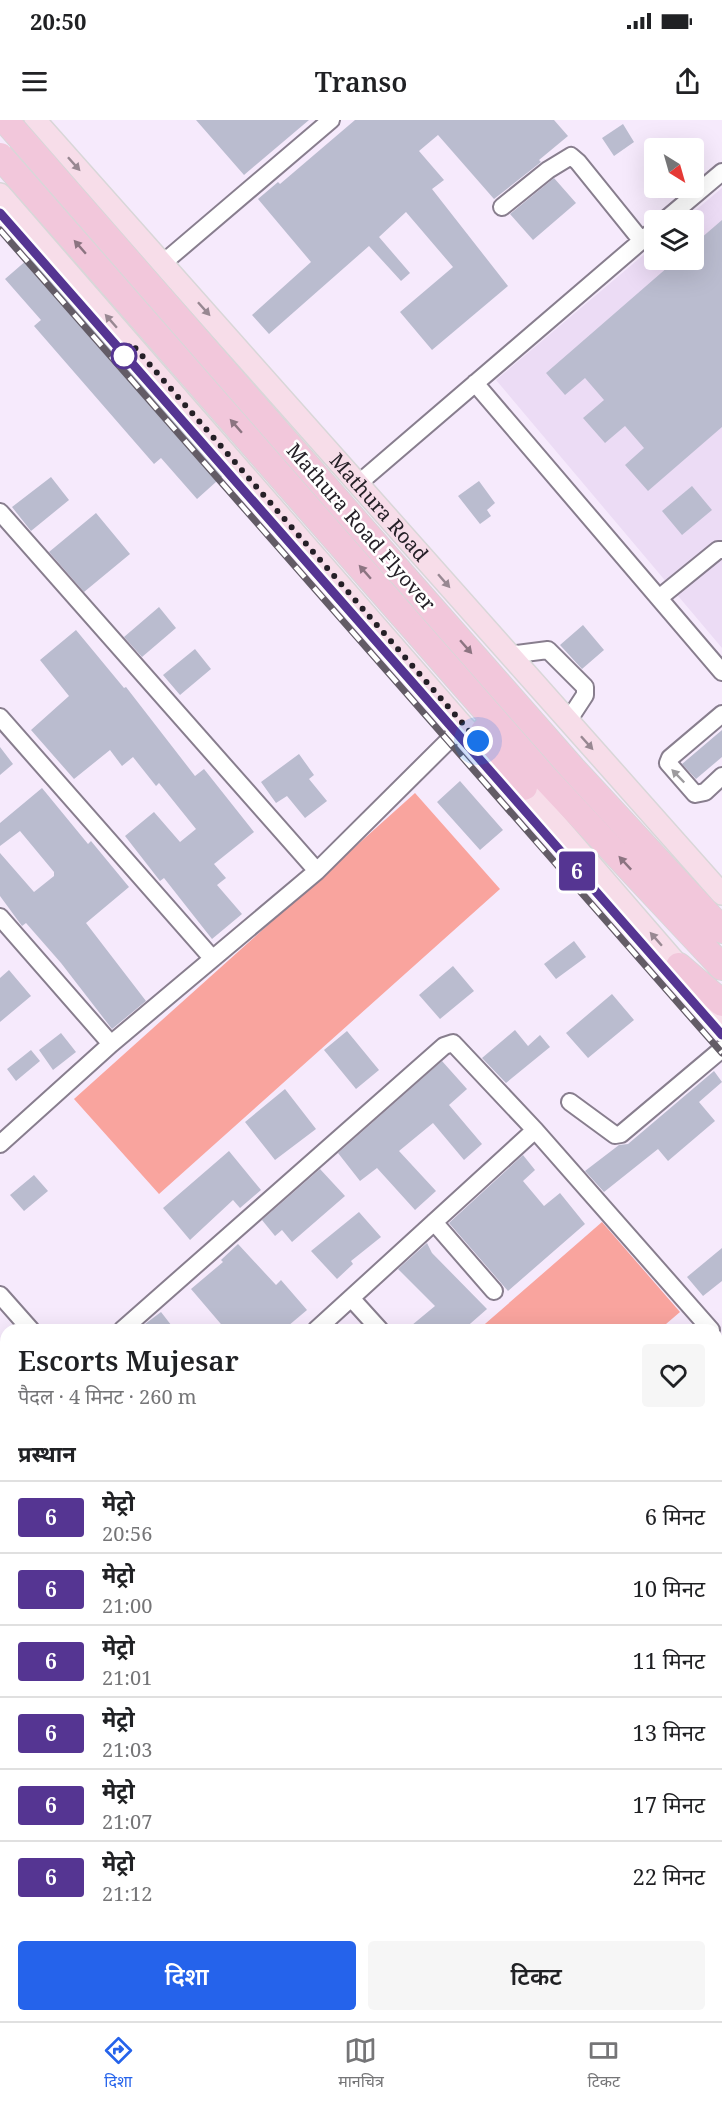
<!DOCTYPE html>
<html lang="hi">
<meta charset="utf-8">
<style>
:root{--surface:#fff;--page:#f6f6f6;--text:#202124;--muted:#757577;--line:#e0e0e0;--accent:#2563eb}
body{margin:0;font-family:"Noto Serif","Noto Sans Devanagari",serif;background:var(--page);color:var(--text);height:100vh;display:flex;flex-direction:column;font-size:22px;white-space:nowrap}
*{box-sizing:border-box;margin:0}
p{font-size:20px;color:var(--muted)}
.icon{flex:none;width:33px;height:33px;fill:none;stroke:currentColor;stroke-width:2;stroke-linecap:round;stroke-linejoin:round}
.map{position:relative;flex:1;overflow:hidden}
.drawer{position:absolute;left:0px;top:1204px;width:723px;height:698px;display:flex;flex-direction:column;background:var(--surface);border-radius:18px 18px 0 0;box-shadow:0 6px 24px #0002}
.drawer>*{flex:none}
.badge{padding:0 12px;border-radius:4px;font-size:21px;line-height:39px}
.needle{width:39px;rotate:143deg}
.fabs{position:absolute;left:644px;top:18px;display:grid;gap:12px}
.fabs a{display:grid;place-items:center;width:60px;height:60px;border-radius:6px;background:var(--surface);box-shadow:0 6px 24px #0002;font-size:30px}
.you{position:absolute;width:30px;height:30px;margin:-15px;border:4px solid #fff;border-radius:50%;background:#1a73e8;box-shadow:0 0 0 9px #1a73e833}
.map>.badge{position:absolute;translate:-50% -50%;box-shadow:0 0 0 3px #fff}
h2{padding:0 18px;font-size:22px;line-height:54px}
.round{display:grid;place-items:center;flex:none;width:63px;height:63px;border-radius:6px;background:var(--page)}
.summary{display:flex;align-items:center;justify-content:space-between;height:102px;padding:0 18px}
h1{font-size:28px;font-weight:600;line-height:45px}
.action{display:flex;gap:12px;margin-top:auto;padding:12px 18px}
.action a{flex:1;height:69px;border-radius:6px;background:var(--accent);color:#fff;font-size:24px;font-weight:600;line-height:69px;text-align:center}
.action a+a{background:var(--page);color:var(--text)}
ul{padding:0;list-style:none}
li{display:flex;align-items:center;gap:18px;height:72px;padding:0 18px;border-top:2px solid var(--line)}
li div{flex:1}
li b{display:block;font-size:22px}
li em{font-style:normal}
li .badge{min-width:66px;font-weight:700;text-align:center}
.status{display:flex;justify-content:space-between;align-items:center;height:42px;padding:0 30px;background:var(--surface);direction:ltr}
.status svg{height:16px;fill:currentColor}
header{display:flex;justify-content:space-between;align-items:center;height:78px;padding:0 18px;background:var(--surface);font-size:27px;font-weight:600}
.dock{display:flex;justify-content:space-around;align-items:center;height:84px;border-top:2px solid var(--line);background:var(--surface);font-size:16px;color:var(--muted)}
.dock a{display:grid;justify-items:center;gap:3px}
.dock .selected{color:var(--accent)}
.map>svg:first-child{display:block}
</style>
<div class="status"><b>20:50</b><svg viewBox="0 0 49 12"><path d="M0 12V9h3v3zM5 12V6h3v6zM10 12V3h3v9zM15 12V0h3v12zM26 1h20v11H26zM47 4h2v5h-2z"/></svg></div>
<header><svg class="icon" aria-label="menu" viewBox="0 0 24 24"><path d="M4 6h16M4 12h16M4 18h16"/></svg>Transo<svg class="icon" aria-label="share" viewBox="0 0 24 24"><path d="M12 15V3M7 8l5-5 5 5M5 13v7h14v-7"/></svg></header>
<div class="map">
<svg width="722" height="1901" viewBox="0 0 722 1901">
<rect width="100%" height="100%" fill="#f6eafc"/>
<path fill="#ecdcf5" d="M 722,68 L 722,528 L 496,260 L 654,126 L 654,140 L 693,140 L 693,100 L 684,100 Z
M 376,1896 L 609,1896 L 613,1901 L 370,1901 Z"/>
<path fill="#f9a49e" d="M 415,673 L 500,769 L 159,1074 L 74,979 Z
M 602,1102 L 680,1192 L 659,1210 L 478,1210 Z
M 0,1523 L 6,1530 L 6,1734 L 0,1727 Z
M 152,1896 L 334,1896 L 336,1898 L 332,1901 L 156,1901 Z"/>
<path fill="#babccf" d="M 196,0 L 309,0 L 244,55 Z
M 355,0 L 554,0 L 568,16 L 539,40 L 541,42 L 494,79 L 438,15 L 419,31 L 444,60 L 432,69 L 508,166 L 432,230 L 400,192 L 453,147 L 406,92 L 379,117 L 410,153 L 401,161 L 369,126 L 269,214 L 252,195 L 311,142 L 258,79 L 278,62 L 280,64 Z
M 623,4 L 634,22 L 614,36 L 602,18 Z
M 554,58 L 576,83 L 533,120 L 510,94 Z
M 722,100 L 722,307 L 648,371 L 625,345 L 644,328 L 625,306 L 605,323 L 583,298 L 604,280 L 585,258 L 565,275 L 546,253 L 676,140 L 693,140 L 693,125 Z
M 35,133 L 226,353 L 197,379 L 161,338 L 154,344 L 34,206 L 41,200 L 5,159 Z
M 51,357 L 69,380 L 31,411 L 12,387 Z
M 479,361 L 495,383 L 487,390 L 491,396 L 480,404 L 458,376 Z
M 692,366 L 712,390 L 682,415 L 662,391 Z
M 96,393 L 130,434 L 84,472 L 49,432 Z
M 159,487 L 176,508 L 142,537 L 124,517 Z
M 583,505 L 604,530 L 582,549 L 560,525 Z
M 76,510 L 124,568 L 126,567 L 195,656 L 204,649 L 254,712 L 214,744 L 226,758 L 217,765 L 242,794 L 212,819 L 164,758 L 160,761 L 125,716 L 154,692 L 180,722 L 196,709 L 159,663 L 156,666 L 133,637 L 122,646 L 110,630 L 74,659 L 31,610 L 69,576 L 40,540 Z
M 195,529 L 211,549 L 180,575 L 163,555 Z
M 722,610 L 722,637 L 696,659 L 682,644 Z
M 0,627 L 13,644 L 0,655 Z
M 299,634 L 314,655 L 309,659 L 327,681 L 305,698 L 287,676 L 276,683 L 261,662 Z
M 460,661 L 503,710 L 480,730 L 437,682 Z
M 42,668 L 88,724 L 91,721 L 129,767 L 86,803 L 146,881 L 112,909 L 61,843 L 26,803 L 22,806 L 0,776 L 0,733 L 34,772 L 54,756 L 54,752 L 20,711 L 0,726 L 0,703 Z
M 574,821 L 586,837 L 556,859 L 544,844 Z
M 453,846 L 474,871 L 440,899 L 419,875 Z
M 9,850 L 31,876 L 0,902 L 0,858 Z
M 612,874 L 634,900 L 588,938 L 566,913 Z
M 515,910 L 528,926 L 540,915 L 550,927 L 506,963 L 482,938 Z
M 347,911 L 379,950 L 356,969 L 324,930 Z
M 61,913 L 76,932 L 53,950 L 39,930 Z
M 31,930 L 40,941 L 16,961 L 7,949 Z
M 442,941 L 467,969 L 449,985 L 482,1024 L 464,1040 L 433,1003 L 399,1031 L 436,1071 L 415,1090 L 377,1048 L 360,1061 L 338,1033 Z
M 714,951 L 722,962 L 699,982 L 715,1001 L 668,1041 L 658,1029 L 604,1072 L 585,1051 L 619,1025 L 628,1024 Z
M 285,969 L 316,1009 L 275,1040 L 245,1002 Z
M 229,1031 L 261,1070 L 240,1088 L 233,1080 L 190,1120 L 163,1088 Z
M 523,1035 L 535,1050 L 523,1061 L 544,1086 L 560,1073 L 585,1104 L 508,1171 L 449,1103 Z
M 320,1049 L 345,1076 L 292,1122 L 282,1110 L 275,1116 L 262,1100 Z
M 34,1055 L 48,1071 L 24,1091 L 10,1075 Z
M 359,1092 L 381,1117 L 351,1141 L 353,1144 L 337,1159 L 311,1131 Z
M 427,1123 L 432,1133 L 487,1189 L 463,1210 L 406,1210 L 435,1186 L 398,1149 Z
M 238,1124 L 276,1165 L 281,1160 L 307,1190 L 288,1206 L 286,1204 L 278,1210 L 226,1210 L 191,1169 L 223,1142 L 221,1140 Z
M 722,1128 L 722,1161 L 703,1176 L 687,1157 Z
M 161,1192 L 175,1210 L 137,1210 Z"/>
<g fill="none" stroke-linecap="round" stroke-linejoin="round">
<g stroke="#887e8e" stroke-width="20">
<path id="minor" d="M 502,87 L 548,50 L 571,36 L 578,42 L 641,120
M 665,100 L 722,52
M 163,143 L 331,0
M 475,263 L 722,552
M 359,363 L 654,110
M 0,392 L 317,751
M 659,478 L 718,430 L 722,430
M 509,535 L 548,530 L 585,567 L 585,575 L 568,601
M 722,594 L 670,638 L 668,643 L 695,674 L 705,672 L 722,656
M 0,597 L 212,838
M 0,797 L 111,924
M 570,982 L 615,1015 L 621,1014 L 722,929
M 0,1024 L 111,924 L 317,751 L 463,606
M 434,1102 L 494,1171
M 0,1175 L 31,1210
M 351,1178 L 380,1210
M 122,1210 L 444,926 L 453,923 L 535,1010 L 711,1210
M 316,1210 L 535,1010
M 717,1312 L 722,1308
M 0,1414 L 6,1421
M 717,1506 L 722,1502
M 717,1651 L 722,1656
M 0,1751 L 6,1758
M 717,1753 L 722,1758
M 130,1896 L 134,1901
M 627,1896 L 631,1901
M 717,1896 L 722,1889
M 353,1901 L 359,1896"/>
</g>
<g stroke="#d8d7d8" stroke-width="24">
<g id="major">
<path id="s1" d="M 35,0 L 722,774"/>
<path d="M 0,74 L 463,606 L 524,667 L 722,896"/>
</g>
</g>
<g stroke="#d8d7d8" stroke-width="28">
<path id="highway" d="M 399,451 L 573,649 L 722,810
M 403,496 L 546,659 L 722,847
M 484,611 L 524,667
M 679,846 L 722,883"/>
</g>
<use href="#minor" stroke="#fff" stroke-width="16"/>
<use href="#major" stroke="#f7dde9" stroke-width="21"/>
<use href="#highway" stroke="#f2c7db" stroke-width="26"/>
<g stroke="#635c66" stroke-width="7">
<path id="rail" d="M 0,93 L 722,915
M 0,110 L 722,933"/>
</g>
<use href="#rail" stroke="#fff" stroke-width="4.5" stroke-dasharray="14" stroke-linecap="butt"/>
<g stroke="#d8d7d8" stroke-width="28" stroke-linecap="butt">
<path id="highway-bridge" d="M 5,0 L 399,451
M 0,36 L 403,496"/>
</g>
<use href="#highway-bridge" stroke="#f2c7db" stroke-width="26"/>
</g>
<defs><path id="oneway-solid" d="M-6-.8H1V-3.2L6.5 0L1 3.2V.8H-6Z" transform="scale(1.5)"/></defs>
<g fill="#988892">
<use href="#oneway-solid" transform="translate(74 44) rotate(48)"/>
<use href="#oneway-solid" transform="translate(204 189) rotate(48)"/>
<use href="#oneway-solid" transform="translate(111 201) rotate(-131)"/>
<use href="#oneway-solid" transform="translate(444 461) rotate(49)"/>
<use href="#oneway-solid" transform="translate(587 623) rotate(48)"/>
<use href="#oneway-solid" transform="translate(656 819) rotate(-131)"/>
</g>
<g fill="#8c7481">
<use href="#oneway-solid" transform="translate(80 127) rotate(-131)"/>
<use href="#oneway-solid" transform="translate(236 306) rotate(-131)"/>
<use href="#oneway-solid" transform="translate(365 452) rotate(-131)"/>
<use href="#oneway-solid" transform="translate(466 527) rotate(49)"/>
<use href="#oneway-solid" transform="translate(625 743) rotate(-133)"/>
</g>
<use fill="#9d9b9e" href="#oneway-solid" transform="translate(678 656) rotate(-134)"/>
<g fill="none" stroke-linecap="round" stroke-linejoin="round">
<g stroke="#fff" stroke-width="14">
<path id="line" d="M 0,93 L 722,915"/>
</g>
<use href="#line" stroke="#553592" stroke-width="9"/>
<path stroke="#252027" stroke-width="6" stroke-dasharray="0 10.8" d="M 124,236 L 131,223 L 478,621"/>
</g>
<circle fill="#fff" stroke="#553592" stroke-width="3" cx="124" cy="236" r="12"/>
<g text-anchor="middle" stroke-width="5" stroke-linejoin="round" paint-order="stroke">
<g font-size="20" fill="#252027" stroke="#fff">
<text dy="7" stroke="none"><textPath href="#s1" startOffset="518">Mathura Road</textPath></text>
<text transform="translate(361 407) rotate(49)" y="7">Mathura Road Flyover</text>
</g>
</g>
</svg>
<div class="fabs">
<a><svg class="needle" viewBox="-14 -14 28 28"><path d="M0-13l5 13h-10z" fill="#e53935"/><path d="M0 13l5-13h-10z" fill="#757577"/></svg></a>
<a><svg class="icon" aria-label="layers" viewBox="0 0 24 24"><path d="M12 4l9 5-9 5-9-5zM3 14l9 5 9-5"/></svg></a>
</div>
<div class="you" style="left:478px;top:621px"></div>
<b class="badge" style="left:577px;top:751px;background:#553592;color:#fff">6</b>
<section class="drawer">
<div class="summary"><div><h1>Escorts Mujesar</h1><p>पैदल · 4 मिनट · 260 m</p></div><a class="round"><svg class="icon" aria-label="heart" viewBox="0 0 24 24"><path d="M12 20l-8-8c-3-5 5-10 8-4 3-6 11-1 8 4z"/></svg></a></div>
<h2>प्रस्थान</h2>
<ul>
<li><span class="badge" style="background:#553592;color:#fff">6</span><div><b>मेट्रो</b><p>20:56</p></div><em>6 मिनट</em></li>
<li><span class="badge" style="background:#553592;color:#fff">6</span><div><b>मेट्रो</b><p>21:00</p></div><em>10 मिनट</em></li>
<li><span class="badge" style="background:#553592;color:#fff">6</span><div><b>मेट्रो</b><p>21:01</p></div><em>11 मिनट</em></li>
<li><span class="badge" style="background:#553592;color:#fff">6</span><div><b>मेट्रो</b><p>21:03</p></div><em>13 मिनट</em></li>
<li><span class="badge" style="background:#553592;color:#fff">6</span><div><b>मेट्रो</b><p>21:07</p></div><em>17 मिनट</em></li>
<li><span class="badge" style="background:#553592;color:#fff">6</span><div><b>मेट्रो</b><p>21:12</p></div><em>22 मिनट</em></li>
</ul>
<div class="action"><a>दिशा</a><a>टिकट</a></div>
</section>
</div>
<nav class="dock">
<a class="selected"><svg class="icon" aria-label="directions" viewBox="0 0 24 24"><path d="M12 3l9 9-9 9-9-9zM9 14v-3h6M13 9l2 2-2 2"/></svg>दिशा</a>
<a><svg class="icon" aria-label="map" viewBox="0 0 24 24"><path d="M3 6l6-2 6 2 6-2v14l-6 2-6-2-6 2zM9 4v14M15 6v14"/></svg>मानचित्र</a>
<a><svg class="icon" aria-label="tickets" viewBox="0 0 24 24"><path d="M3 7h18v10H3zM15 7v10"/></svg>टिकट</a>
</nav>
